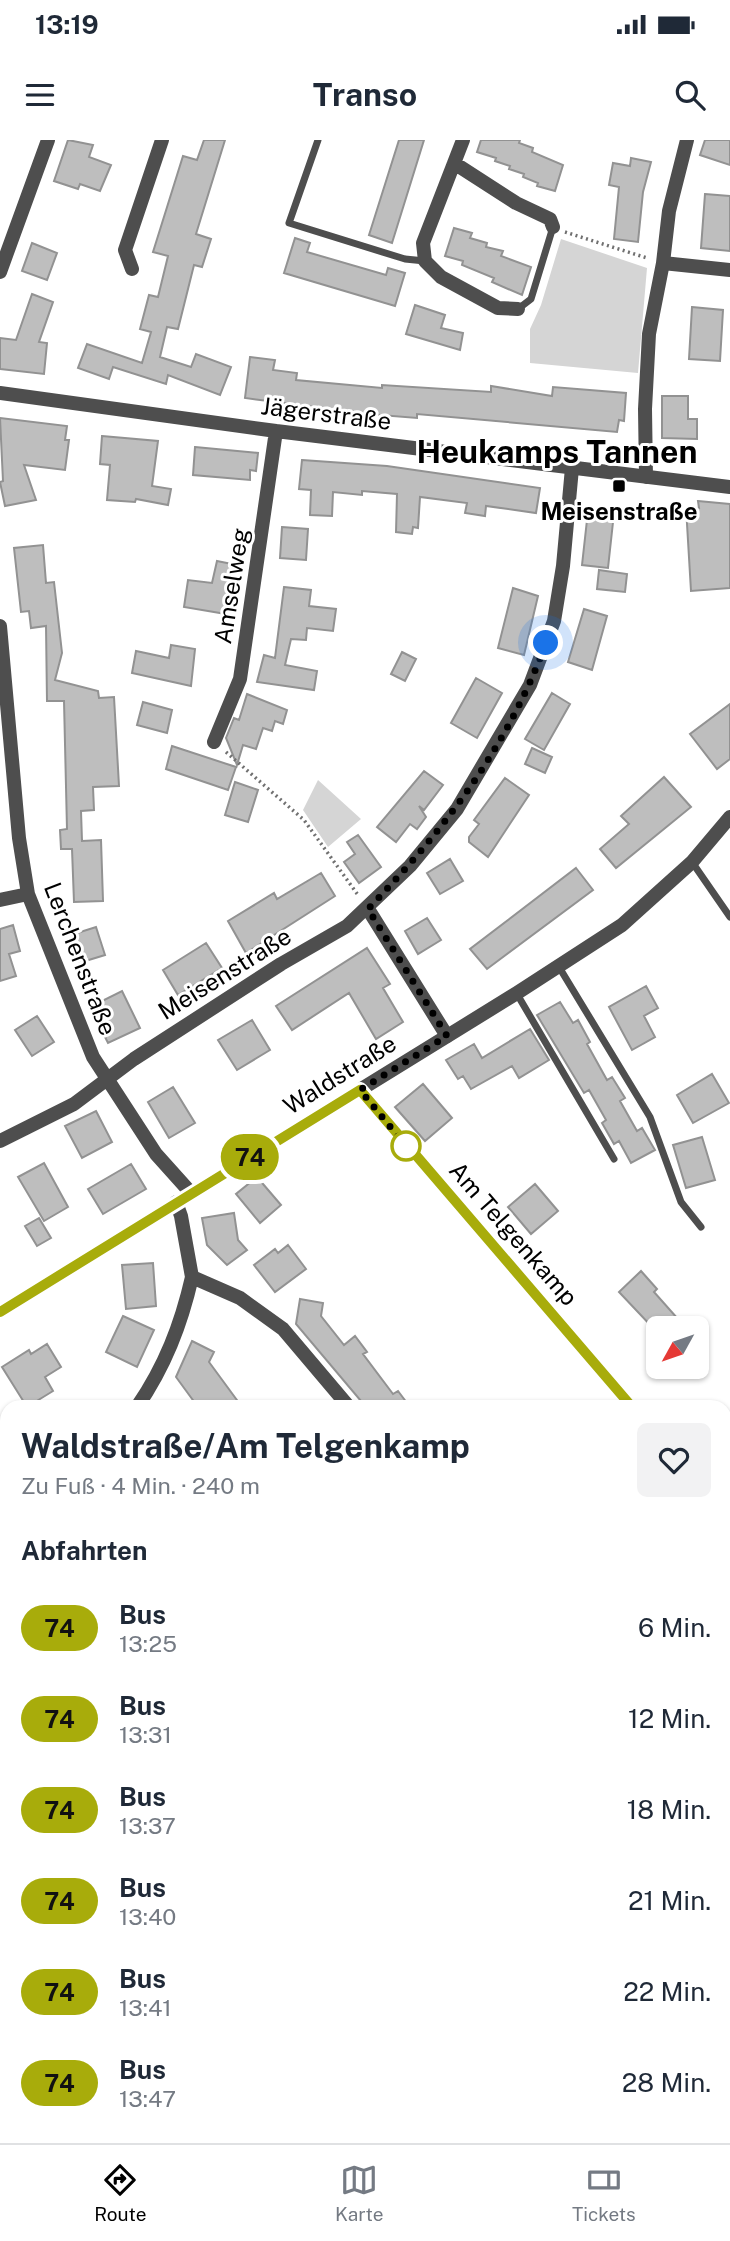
<!DOCTYPE html>
<html lang="de">
<meta charset="utf-8">
<style>
:root{--surface:#fff;--page:#f2f2f3;--text:#1f2937;--muted:#747a83;--line:#e0e1e3;--accent:#000}
body{margin:0;font-family:"Public Sans",sans-serif;background:var(--page);color:var(--text);height:100vh;display:flex;flex-direction:column;font-size:26px;white-space:nowrap}
*{box-sizing:border-box;margin:0}
p{font-size:23px;color:var(--muted)}
.icon{flex:none;width:38px;height:38px;fill:none;stroke:currentColor;stroke-width:2;stroke-linecap:round;stroke-linejoin:round}
.map{position:relative;flex:1;overflow:hidden}
.panel{position:absolute;left:0px;top:1260px;width:732px;height:744px;display:flex;flex-direction:column;background:var(--surface);border-radius:21px 21px 0 0;box-shadow:0 2px 5px #0004}
.panel>*{flex:none}
.badge{padding:0 14px;border-radius:23px;font-size:24px;line-height:46px}
.needle{width:46px;rotate:230deg}
.buttons{position:absolute;left:646px;top:1176px;display:grid;gap:14px}
.buttons a{display:grid;place-items:center;width:63px;height:63px;border-radius:10px;background:var(--surface);box-shadow:0 2px 5px #0004;font-size:35px}
.you{position:absolute;width:35px;height:35px;margin:-18px;border:5px solid #fff;border-radius:50%;background:#1a73e8;box-shadow:0 0 0 10px #1a73e833}
.map>.badge{position:absolute;translate:-50% -50%;box-shadow:0 0 0 4px #fff}
h2{padding:0 21px;font-size:26px;line-height:63px}
.round{display:grid;place-items:center;flex:none;width:74px;height:74px;border-radius:10px;background:var(--page)}
.overview{display:flex;align-items:center;justify-content:space-between;height:119px;padding:0 21px}
h1{font-size:33px;font-weight:700;line-height:52px}
ul{padding:0;list-style:none}
li{display:flex;align-items:center;gap:21px;height:91px;padding:0 21px}
li div{flex:1}
li b{display:block;font-size:26px}
li em{font-style:normal}
li .badge{min-width:77px;font-weight:700;text-align:center}
.status{display:flex;justify-content:space-between;align-items:center;height:49px;padding:0 35px;background:var(--surface);direction:ltr}
.status svg{height:19px;fill:currentColor}
header{display:flex;justify-content:space-between;align-items:center;height:91px;padding:0 21px;background:var(--surface);font-size:32px;font-weight:700}
.menu{display:flex;justify-content:space-around;align-items:center;height:98px;border-top:2px solid var(--line);background:var(--surface);font-size:19px;color:var(--muted)}
.menu a{display:grid;justify-items:center;gap:4px}
.menu .selected{color:var(--accent)}
.map>svg:first-child{display:block}
</style>
<div class="status"><b>13:19</b><svg viewBox="0 0 49 12"><path d="M0 12V9h3v3zM5 12V6h3v6zM10 12V3h3v9zM15 12V0h3v12zM26 1h20v11H26zM47 4h2v5h-2z"/></svg></div>
<header><svg class="icon" aria-label="menu" viewBox="0 0 24 24"><path d="M4 6h16M4 12h16M4 18h16"/></svg>Transo<svg class="icon" aria-label="search" viewBox="0 0 24 24"><circle cx="10" cy="10" r="6"/><path d="M15 15l6 6"/></svg></header>
<div class="map">
<svg width="730" height="2003" viewBox="0 0 730 2003">
<rect width="100%" height="100%" fill="#fff"/>
<path fill="#d5d5d5" d="M 561,99 L 647,128 L 638,233 L 530,223 L 530,189 L 541,165 Z
M 318,640 L 361,679 L 328,707 L 303,670 Z
M 725,1403 L 730,1409 L 730,2003 L 0,2003 L 0,1857 L 7,1860 L 7,1997 L 724,1997 Z"/>
<path fill="#bebebe" stroke="#929292" stroke-width="2" d="M 68,0 L 93,5 L 89,17 L 111,25 L 100,51 L 80,44 L 78,49 L 54,41 Z
M 204,0 L 225,0 L 196,94 L 211,99 L 202,127 L 194,125 L 178,189 L 167,187 L 160,217 L 191,227 L 196,214 L 231,227 L 220,255 L 168,235 L 166,244 L 113,227 L 109,239 L 78,228 L 87,204 L 142,223 L 151,192 L 140,189 L 149,155 L 158,157 L 168,116 L 153,112 L 183,16 L 197,20 Z
M 399,0 L 424,0 L 392,103 L 369,95 Z
M 481,0 L 520,0 L 519,3 L 533,8 L 532,12 L 563,25 L 555,51 L 537,46 L 538,43 L 523,37 L 524,34 L 509,29 L 510,26 L 495,21 L 496,18 L 477,12 Z
M 705,0 L 730,0 L 730,25 L 700,15 Z
M 631,18 L 651,22 L 643,52 L 638,102 L 614,99 L 619,47 L 609,45 L 613,23 L 630,26 Z
M 705,54 L 730,56 L 730,111 L 701,108 Z
M 454,88 L 472,93 L 470,98 L 487,103 L 486,107 L 503,111 L 501,116 L 531,127 L 522,155 L 492,142 L 494,138 L 462,125 L 463,121 L 445,116 Z
M 295,98 L 310,103 L 307,112 L 386,135 L 388,128 L 405,133 L 395,166 L 284,133 Z
M 32,103 L 57,113 L 47,140 L 22,131 Z
M 32,154 L 53,162 L 39,202 L 47,203 L 44,234 L 0,229 L 0,198 L 16,200 Z
M 415,165 L 445,175 L 441,188 L 463,193 L 460,210 L 406,194 Z
M 692,167 L 723,170 L 720,221 L 689,219 Z
M 250,217 L 275,220 L 273,230 L 297,233 L 296,240 L 382,248 L 382,245 L 491,252 L 491,246 L 552,256 L 553,247 L 626,253 L 624,281 L 619,280 L 617,292 L 417,274 L 417,278 L 380,275 L 245,258 Z
M 662,256 L 688,256 L 688,279 L 697,279 L 697,299 L 662,298 Z
M 0,278 L 67,286 L 65,300 L 69,300 L 65,330 L 24,325 L 36,360 L 5,366 L 0,342 L 3,341 Z
M 102,296 L 158,301 L 152,346 L 171,349 L 168,365 L 136,359 L 135,362 L 107,360 L 110,325 L 100,324 Z
M 195,307 L 258,313 L 256,331 L 250,330 L 250,340 L 193,335 Z
M 302,320 L 387,326 L 540,348 L 536,373 L 486,366 L 485,376 L 465,373 L 467,363 L 420,357 L 418,388 L 413,387 L 412,394 L 396,392 L 397,354 L 362,351 L 362,355 L 333,352 L 332,376 L 310,375 L 311,350 L 299,349 Z
M 698,361 L 730,364 L 730,448 L 691,451 L 686,367 L 699,368 Z
M 588,371 L 614,373 L 608,428 L 582,425 Z
M 282,387 L 308,389 L 306,420 L 280,418 Z
M 43,405 L 46,443 L 54,442 L 62,513 L 55,540 L 98,551 L 99,558 L 114,557 L 119,646 L 93,647 L 94,670 L 81,671 L 82,701 L 101,700 L 103,761 L 74,762 L 72,709 L 61,709 L 60,690 L 67,689 L 64,561 L 47,561 L 46,486 L 31,488 L 29,471 L 21,472 L 14,408 Z
M 217,421 L 242,426 L 232,475 L 184,467 L 188,440 L 212,443 Z
M 599,430 L 627,434 L 625,452 L 597,449 Z
M 284,447 L 311,450 L 309,466 L 336,469 L 333,491 L 307,488 L 306,500 L 291,499 L 285,525 L 317,531 L 314,550 L 257,542 L 264,515 L 275,518 Z
M 513,448 L 538,456 L 524,515 L 498,508 Z
M 584,469 L 607,476 L 592,530 L 568,522 Z
M 171,505 L 195,509 L 191,546 L 132,533 L 136,511 L 169,518 Z
M 402,512 L 416,519 L 405,541 L 391,534 Z
M 476,538 L 502,553 L 477,598 L 451,583 Z
M 552,553 L 570,564 L 544,610 L 525,599 Z
M 247,554 L 287,570 L 283,584 L 275,581 L 272,591 L 263,588 L 256,609 L 243,605 L 237,625 L 226,598 L 234,578 L 239,580 Z
M 143,562 L 172,570 L 167,593 L 137,585 Z
M 730,564 L 730,619 L 717,629 L 690,594 Z
M 172,606 L 236,627 L 228,650 L 166,629 Z
M 532,608 L 552,617 L 545,633 L 525,624 Z
M 424,631 L 443,645 L 424,670 L 419,666 L 426,677 L 417,689 L 410,684 L 396,702 L 377,687 Z
M 664,637 L 691,667 L 616,728 L 600,709 L 629,684 L 621,676 Z
M 505,638 L 529,655 L 488,717 L 469,702 L 469,697 L 479,684 L 474,680 Z
M 235,642 L 258,650 L 248,682 L 225,675 Z
M 358,695 L 381,727 L 359,743 L 344,722 L 355,714 L 347,702 Z
M 450,719 L 463,741 L 440,754 L 427,733 Z
M 576,728 L 593,750 L 487,829 L 470,809 Z
M 321,733 L 335,756 L 246,813 L 228,781 L 274,753 L 277,759 Z
M 427,778 L 441,800 L 418,814 L 405,791 Z
M 13,785 L 20,811 L 9,814 L 16,836 L 0,841 L 0,789 Z
M 96,787 L 105,815 L 79,823 L 71,795 Z
M 206,803 L 222,828 L 178,855 L 163,830 Z
M 367,808 L 390,844 L 383,848 L 403,882 L 376,899 L 349,853 L 292,890 L 276,866 Z
M 646,846 L 658,868 L 644,876 L 655,897 L 632,910 L 609,867 Z
M 122,851 L 140,888 L 108,903 L 90,867 Z
M 560,862 L 573,883 L 578,880 L 590,902 L 587,904 L 607,940 L 612,937 L 625,958 L 620,961 L 637,991 L 642,988 L 655,1010 L 631,1023 L 619,1001 L 614,1004 L 602,983 L 606,980 L 589,950 L 584,953 L 537,875 Z
M 37,876 L 54,902 L 32,916 L 15,890 Z
M 252,880 L 270,910 L 237,930 L 218,900 Z
M 530,889 L 549,920 L 519,938 L 512,926 L 471,949 L 463,936 L 458,939 L 446,920 L 474,904 L 482,918 Z
M 712,934 L 729,963 L 693,983 L 677,955 Z
M 423,944 L 452,978 L 425,1001 L 395,967 Z
M 173,947 L 195,983 L 169,998 L 148,962 Z
M 96,971 L 112,1002 L 82,1018 L 65,986 Z
M 702,997 L 715,1040 L 686,1048 L 673,1005 Z
M 44,1023 L 68,1067 L 44,1081 L 18,1037 Z
M 131,1024 L 146,1049 L 103,1074 L 88,1049 Z
M 257,1037 L 281,1065 L 260,1083 L 236,1054 Z
M 535,1044 L 558,1071 L 531,1094 L 508,1067 Z
M 234,1073 L 238,1100 L 247,1110 L 227,1125 L 207,1105 L 202,1078 Z
M 39,1078 L 51,1098 L 37,1106 L 25,1086 Z
M 288,1105 L 306,1129 L 275,1152 L 254,1125 L 275,1109 L 278,1113 Z
M 153,1123 L 156,1166 L 126,1169 L 122,1125 Z
M 641,1131 L 657,1149 L 654,1152 L 686,1188 L 653,1188 L 619,1152 Z
M 300,1159 L 323,1163 L 321,1176 L 344,1205 L 355,1196 L 367,1212 L 363,1214 L 393,1254 L 398,1251 L 410,1267 L 366,1267 L 296,1184 Z
M 123,1176 L 154,1190 L 137,1227 L 106,1212 Z
M 192,1201 L 214,1212 L 209,1222 L 242,1267 L 198,1267 L 176,1237 Z
M 47,1204 L 61,1227 L 45,1237 L 53,1251 L 27,1267 L 2,1227 L 29,1210 L 31,1214 Z"/>
<g fill="none" stroke-linecap="round" stroke-linejoin="round">
<path stroke="#707070" stroke-width="3.5" stroke-dasharray="2 3.5" stroke-linecap="butt" d="M 565,92 L 647,118
M 226,612 L 304,680 L 358,755
M 724,1654 L 730,1653
M 724,1815 L 730,1816
M 0,1884 L 7,1882
M 724,1895 L 730,1882
M 709,1997 L 710,2003
M 207,2003 L 208,1997
M 418,2003 L 419,1997
M 538,2003 L 542,1997"/>
<path stroke="#4e4e4e" stroke-width="7" d="M 318,0 L 289,83 L 405,119 L 425,121
M 518,169 L 531,159 L 553,87
M 692,722 L 730,777
M 559,827 L 650,977 L 681,1062 L 701,1087
M 517,854 L 614,1019"/>
<path stroke="#4e4e4e" stroke-width="14" d="M 463,0 L 423,103 L 425,121 L 441,137 L 498,168 L 518,169
M 454,23 L 516,63 L 550,79 L 553,87
M 663,123 L 730,130
M 132,129 L 125,110 L 162,0
M 0,132 L 48,0
M 0,253 L 276,291 L 730,347
M 646,337 L 645,269 L 649,194 L 663,123 L 669,71 L 687,0
M 0,486 L 19,698 L 28,754 L 93,917 L 156,1014 L 191,1053
M 214,602 L 240,539 L 276,291
M 0,760 L 28,754
M 368,769 L 447,896
M 360,950 L 632,1267
M 0,1001 L 74,964 L 134,919 L 281,824 L 347,786 L 410,726 L 457,669 L 530,545 L 554,481 L 563,426 L 572,328
M 176,1062 L 181,1076 L 192,1137 L 240,1158 L 283,1189 L 349,1267
M 137,1267 C 165,1226 181,1185 192,1137
M 0,1331 L 7,1326
M 724,1375 L 730,1381
M 0,1396 L 7,1401
M 0,1726 L 7,1733"/>
<path stroke="#4e4e4e" stroke-width="14" d="M 0,1172 L 517,853 L 622,785 L 692,722 L 730,677"/>
</g>
<g fill="none" stroke-linecap="round" stroke-linejoin="round">
<g stroke="#fff" stroke-width="16">
<path id="line" d="M 0,1172 L 360,950 L 632,1267"/>
</g>
<use href="#line" stroke="#a8ac0b" stroke-width="10"/>
<path stroke="#000" stroke-width="7" stroke-dasharray="0 12.6" d="M 406,1006 L 360,950 L 447,896 L 368,769 C 445,689 507,608 546,503"/>
</g>
<rect fill="#000" stroke="#fff" stroke-width="2.5" x="612" y="339" width="14" height="14" rx="3.5"/>
<circle fill="#fff" stroke="#a8ac0b" stroke-width="3.5" cx="406" cy="1006" r="14"/>
<g text-anchor="middle" stroke-width="6" stroke-linejoin="round" paint-order="stroke">
<g font-size="24" fill="#000" stroke="#fff">
<text transform="translate(326 274) rotate(7)" y="8">Jägerstraße</text>
<text transform="translate(232 446) rotate(-81)" y="8">Amselweg</text>
<text transform="translate(80 819) rotate(69)" y="8">Lerchenstraße</text>
<text transform="translate(225 834) rotate(-32)" y="8">Meisenstraße</text>
<text transform="translate(340 935) rotate(-32)" y="8">Waldstraße</text>
<text transform="translate(513 1094) rotate(49)" y="8">Am Telgenkamp</text>
</g>
<g font-size="24" font-weight="bold" fill="#000" stroke="#fff">
<text x="619" y="380">Meisenstraße</text>
</g>
<g font-size="32" font-weight="bold" fill="#000" stroke="#fff">
<text x="557" y="323">Heukamps Tannen</text>
</g>
</g>
</svg>
<div class="buttons">
<a><svg class="needle" viewBox="-14 -14 28 28"><path d="M0-13l5 13h-10z" fill="#e53935"/><path d="M0 13l5-13h-10z" fill="#747a83"/></svg></a>
</div>
<div class="you" style="left:546px;top:503px"></div>
<b class="badge" style="left:250px;top:1017px;background:#a8ac0b;color:#111">74</b>
<section class="panel">
<div class="overview"><div><h1>Waldstraße/Am Telgenkamp</h1><p>Zu Fuß · 4 Min. · 240 m</p></div><a class="round"><svg class="icon" aria-label="heart" viewBox="0 0 24 24"><path d="M12 20l-8-8c-3-5 5-10 8-4 3-6 11-1 8 4z"/></svg></a></div>
<h2>Abfahrten</h2>
<ul>
<li><span class="badge" style="background:#a8ac0b;color:#111">74</span><div><b>Bus</b><p>13:25</p></div><em>6 Min.</em></li>
<li><span class="badge" style="background:#a8ac0b;color:#111">74</span><div><b>Bus</b><p>13:31</p></div><em>12 Min.</em></li>
<li><span class="badge" style="background:#a8ac0b;color:#111">74</span><div><b>Bus</b><p>13:37</p></div><em>18 Min.</em></li>
<li><span class="badge" style="background:#a8ac0b;color:#111">74</span><div><b>Bus</b><p>13:40</p></div><em>21 Min.</em></li>
<li><span class="badge" style="background:#a8ac0b;color:#111">74</span><div><b>Bus</b><p>13:41</p></div><em>22 Min.</em></li>
<li><span class="badge" style="background:#a8ac0b;color:#111">74</span><div><b>Bus</b><p>13:47</p></div><em>28 Min.</em></li>
</ul>
</section>
</div>
<nav class="menu">
<a class="selected"><svg class="icon" aria-label="directions" viewBox="0 0 24 24"><path d="M12 3l9 9-9 9-9-9zM9 14v-3h6M13 9l2 2-2 2"/></svg>Route</a>
<a><svg class="icon" aria-label="map" viewBox="0 0 24 24"><path d="M3 6l6-2 6 2 6-2v14l-6 2-6-2-6 2zM9 4v14M15 6v14"/></svg>Karte</a>
<a><svg class="icon" aria-label="tickets" viewBox="0 0 24 24"><path d="M3 7h18v10H3zM15 7v10"/></svg>Tickets</a>
</nav>
